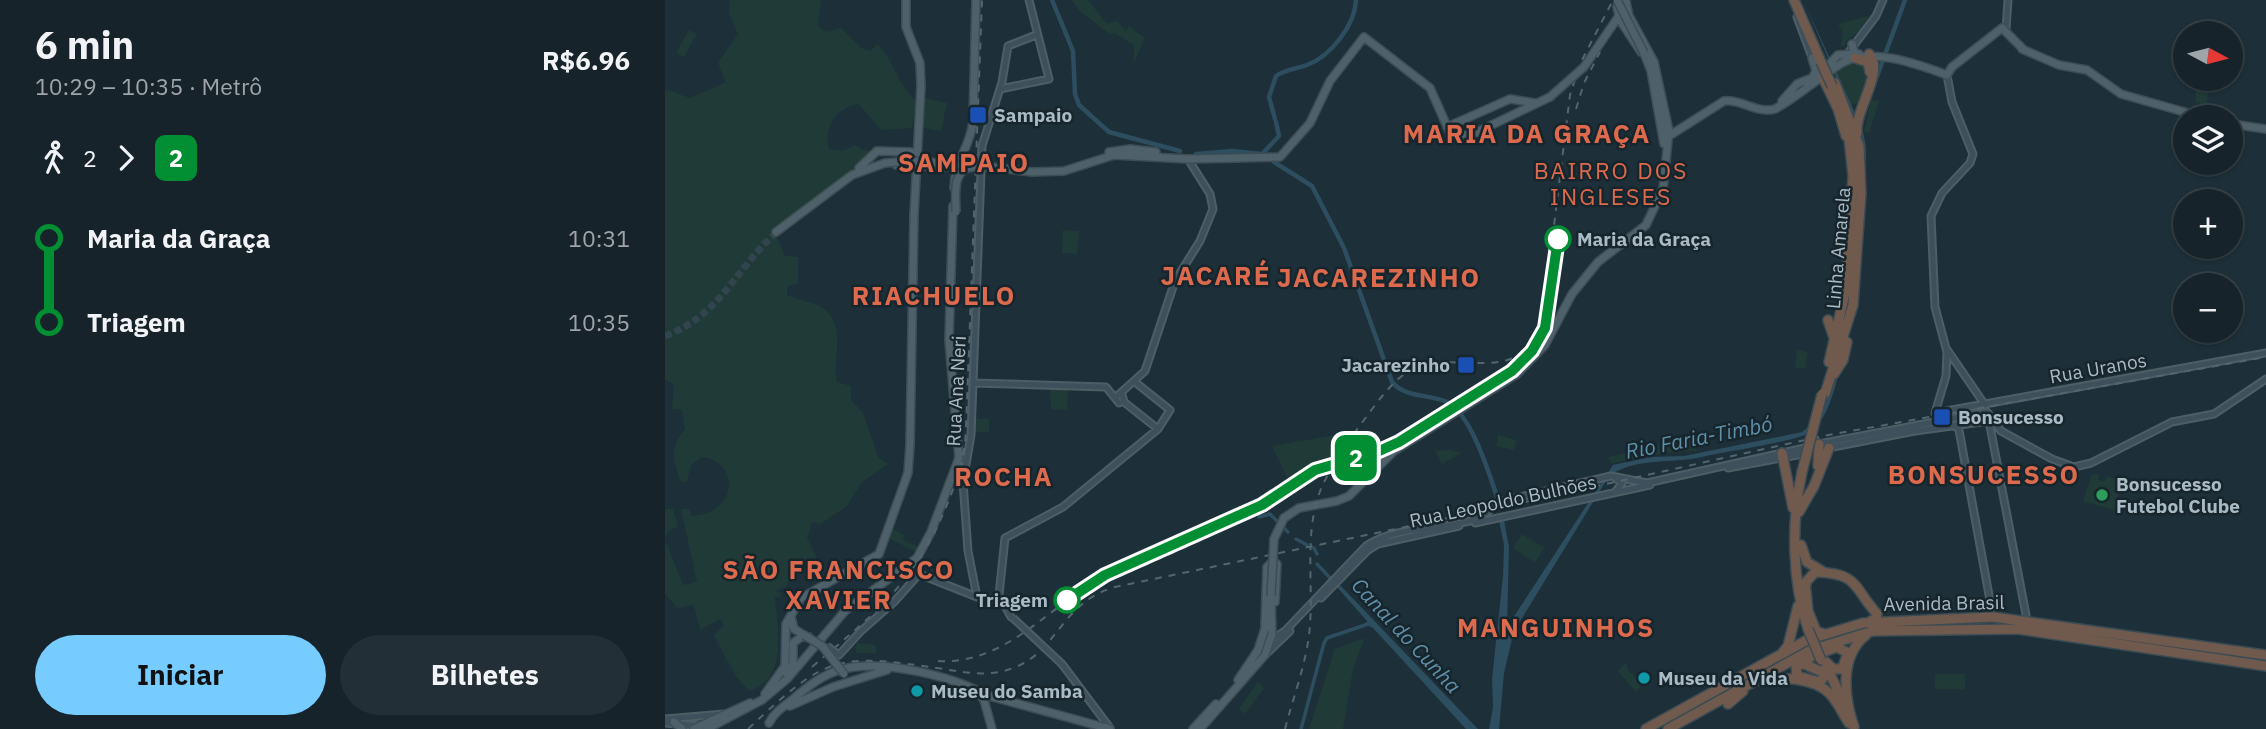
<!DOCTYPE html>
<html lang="pt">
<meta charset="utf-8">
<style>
:root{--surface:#16232a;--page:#232f36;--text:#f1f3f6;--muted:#9ea4a8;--line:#354047;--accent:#76cbff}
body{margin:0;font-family:"IBM Plex Sans",sans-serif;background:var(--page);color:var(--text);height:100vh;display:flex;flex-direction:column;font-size:26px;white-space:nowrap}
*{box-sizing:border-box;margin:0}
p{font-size:23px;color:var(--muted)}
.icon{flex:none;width:38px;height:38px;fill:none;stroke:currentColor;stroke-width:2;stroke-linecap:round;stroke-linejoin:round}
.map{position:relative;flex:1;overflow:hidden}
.panel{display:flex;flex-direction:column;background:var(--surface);width:665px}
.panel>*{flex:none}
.badge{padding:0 14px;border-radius:10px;font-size:24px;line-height:46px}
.needle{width:46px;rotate:97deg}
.tools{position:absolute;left:1508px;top:21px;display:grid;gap:14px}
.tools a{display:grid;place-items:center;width:70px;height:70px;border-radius:50%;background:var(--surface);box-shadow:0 2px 5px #0004,0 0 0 2px var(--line);font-size:35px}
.map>.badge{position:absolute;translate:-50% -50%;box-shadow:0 0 0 4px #fff}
.legs{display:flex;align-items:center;gap:10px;height:77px;padding:0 35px;font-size:23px}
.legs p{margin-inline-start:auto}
.overview{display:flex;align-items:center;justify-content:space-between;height:119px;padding:0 35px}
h1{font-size:38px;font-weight:700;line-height:52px}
.action{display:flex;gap:14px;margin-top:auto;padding:14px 35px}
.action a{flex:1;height:80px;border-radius:42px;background:var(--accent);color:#111;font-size:28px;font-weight:700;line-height:80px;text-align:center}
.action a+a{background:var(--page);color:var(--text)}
ul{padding:0 35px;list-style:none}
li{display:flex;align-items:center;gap:24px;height:84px;font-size:26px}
li i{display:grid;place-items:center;width:10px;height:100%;margin:0 9px;background:currentColor}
li i::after{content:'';width:18px;height:18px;margin:-9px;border:5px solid;border-radius:50%;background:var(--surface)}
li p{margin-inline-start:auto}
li:first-child i{background:linear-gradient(#0000 50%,currentColor 0)}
li:last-child i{background:linear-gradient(currentColor 50%,#0000 0)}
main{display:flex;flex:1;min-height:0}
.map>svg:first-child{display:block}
</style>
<main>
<section class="panel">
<div class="overview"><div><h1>6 min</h1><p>10:29 – 10:35 · Metrô</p></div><b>R$6.96</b></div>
<div class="legs"><svg class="icon" aria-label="walk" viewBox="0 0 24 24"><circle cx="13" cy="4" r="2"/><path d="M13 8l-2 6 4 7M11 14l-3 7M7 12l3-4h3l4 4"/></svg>2<svg class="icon" aria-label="forward" viewBox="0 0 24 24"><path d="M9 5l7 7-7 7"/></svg><b class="badge" style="background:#028f34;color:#fff">2</b></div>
<ul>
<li><i style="color:#028f34"></i><b>Maria da Graça</b><p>10:31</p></li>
<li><i style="color:#028f34"></i><b>Triagem</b><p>10:35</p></li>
</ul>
<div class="action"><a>Iniciar</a><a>Bilhetes</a></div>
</section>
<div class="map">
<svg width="1601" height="729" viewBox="0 0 1601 729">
<rect width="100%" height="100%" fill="#1d2f38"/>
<path fill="#203b37" d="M 65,0 L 156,0 L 153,26 L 161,32 L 176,28 L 196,48 L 205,51 L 213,44 C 229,62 233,85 251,101 L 247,128 L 216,130 L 194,104 C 171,107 158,128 164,149 L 178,151 L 190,145 L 197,150 L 207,151 L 200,162 L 108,228 L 120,256 L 133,257 L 133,284 L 122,286 L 122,295 C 133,300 149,302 159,309 C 183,328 166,357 172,382 L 186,386 L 186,400 L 198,413 L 213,457 L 223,464 L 196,483 L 182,506 L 155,524 L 147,522 L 142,538 L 152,558 L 128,573 L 121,587 L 110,591 L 116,592 L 115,597 L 110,597 C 112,630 124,678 84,691 L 71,676 L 49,636 L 59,625 L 55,619 L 35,630 L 29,605 L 12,608 L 0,594 L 0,539 L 18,585 L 32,582 L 16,509 L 25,509 L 26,516 C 34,515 42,514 49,510 C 74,494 66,459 36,457 L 26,465 L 22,482 L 16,482 C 8,460 4,448 20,429 L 17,410 L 7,409 L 9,384 L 0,380 L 0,89 L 25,98 L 61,82 L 53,63 L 73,34 L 64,13 Z
M 406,0 L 423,0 L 442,24 L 452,21 L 461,31 L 464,26 L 480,38 L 469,63 L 469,45 L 450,33 L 446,35 L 416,12 Z
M 1204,16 L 1193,32 L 1181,41 L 1180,46 L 1176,46 L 1178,32 L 1173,24 Z
M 24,30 L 32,34 L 19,57 L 11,53 Z
M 1191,61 L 1200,62 L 1205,71 L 1196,100 L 1188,105 L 1181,102 L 1168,72 Z
M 1530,79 L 1545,79 L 1542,101 L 1545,114 L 1542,116 L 1542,105 L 1538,114 L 1539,104 L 1531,103 Z
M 259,98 L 282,103 L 276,131 L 258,128 Z
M 1206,100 L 1214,101 L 1204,133 L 1199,132 Z
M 398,230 L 414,231 L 412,254 L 397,253 Z
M 1132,350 L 1143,352 L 1140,369 L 1130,367 Z
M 385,388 L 403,389 L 402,410 L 386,409 Z
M 308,419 L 324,419 L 324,432 L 307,432 Z
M 683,433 L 688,436 L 665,458 L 625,484 L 607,446 Z
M 833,435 L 851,440 L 849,450 L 831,446 Z
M 1029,438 L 1032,451 L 1006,452 L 946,463 L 943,457 Z
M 786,450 L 797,453 L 777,464 L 770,451 Z
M 1427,474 L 1434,475 L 1433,480 L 1439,482 L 1441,477 L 1454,479 L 1452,485 L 1456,486 L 1449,510 L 1418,501 Z
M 0,509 L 8,509 L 13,527 L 4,530 L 0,539 Z
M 227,529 L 239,535 L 238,540 L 253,547 L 250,551 L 223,538 Z
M 857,534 L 879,548 L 870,563 L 848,548 Z
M 700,638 L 688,668 L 678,729 L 644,729 L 670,649 Z
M 193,643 L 210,645 L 212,653 L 192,653 L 190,647 Z
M 961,663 L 964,672 L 979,683 L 971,692 L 953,671 Z
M 1270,674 L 1300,674 L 1300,689 L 1270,689 Z
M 593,682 L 599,688 L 580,714 L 574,709 Z"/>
<path fill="#2c4e5f" d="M 1138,0 L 1197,128 C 1202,147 1204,161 1194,178 C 1190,230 1187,402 1146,432 C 1134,441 1058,452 1037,457 C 1006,464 971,457 944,476 L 849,631 L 839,673 L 834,729 L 824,729 L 828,707 L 827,679 L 838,576 L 839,545 L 834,521 L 839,520 L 844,547 L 842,627 L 948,465 L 985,457 L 1019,456 L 1137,432 L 1156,416 L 1181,309 L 1190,178 L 1199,150 L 1194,130 Z
M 674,584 L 813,729 L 801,729 L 708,628 L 701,625 L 702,621 L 671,586 Z"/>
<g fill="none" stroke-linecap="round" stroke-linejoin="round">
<path stroke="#2c4e5f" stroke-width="3.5" d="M 594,517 L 605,514 L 613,522
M 619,528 L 623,532
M 631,539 L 642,545
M 649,548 L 652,554
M 652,564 L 667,580
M 636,729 L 659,643 L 662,638 L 703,624"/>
<path stroke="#2c4e5f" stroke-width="4.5" d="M 387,0 L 408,51 L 410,94 L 414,105 L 444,132 L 515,151
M 1210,82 L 1240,0
M 610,119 L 604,97 L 611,76 C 620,69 632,69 642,65 C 666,56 690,25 691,0
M 531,154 L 567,151 L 597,154 L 614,136 L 611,122
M 609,162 L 647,186 L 679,248 L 727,382 C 740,398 764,394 782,402 C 806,414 824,473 832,497"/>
<path stroke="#32444d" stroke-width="7" stroke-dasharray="7 3.5" stroke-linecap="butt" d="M 0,336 C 56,315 70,269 111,233"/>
<g stroke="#4e5e67" stroke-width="9">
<path id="secondary" d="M 1132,17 L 1148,60
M 1341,29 L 1343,0
M 1180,57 L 1211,16 L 1218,0
M 1282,75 L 1287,102 L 1308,154 L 1305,163 L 1277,193 L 1266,216 L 1270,307 L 1282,352 L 1281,376 L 1270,413 L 1601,353
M 335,89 L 384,79 L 364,0
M 1281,348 L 1320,405
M 308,383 L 441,387 L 454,403
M 457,394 L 459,402 L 493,429
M 451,397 L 480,371 L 510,281 L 535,241 L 548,209 L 545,194 L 523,159
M 1290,425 L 1294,430 L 1328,617
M 1154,444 L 1322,412 L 1336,431 L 1387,459 L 1409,467 L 1426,463 L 1507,422 L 1549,414 L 1601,379
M 1163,448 L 1250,431 L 1324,421 L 1362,620
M 1063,468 L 1143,453
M 949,477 L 957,483 L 951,491
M 810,523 L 985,485
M 312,597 L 303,551 L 298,482 L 306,435 L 317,146 L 337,82 L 343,46 L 371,35
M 656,598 L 702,551 L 713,544 L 794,526
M 346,617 L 334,595 L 340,538 L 398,507 L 493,429 L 505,410 L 470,382
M 195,632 L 229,602 L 254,574 L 312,597 L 336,601
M 603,642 L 620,631 L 701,546 C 732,525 777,531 811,519 C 822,516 827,505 838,501 L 946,476 L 982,483 L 1144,447
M 600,655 L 625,631
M 397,664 L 445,728
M 0,719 L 59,714
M 0,723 L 36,726"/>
</g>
<g stroke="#3d4c55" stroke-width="10">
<path id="primary" d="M 952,7 L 955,20 L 976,52
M 699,37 L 765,88 L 785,133 L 806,135 L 885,97
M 1187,44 L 1190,54
M 1357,49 L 1394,65 L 1422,70 L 1456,94 L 1537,117
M 979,53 L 986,71 L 999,144
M 919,67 L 960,7
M 1147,78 L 1151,71 L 1147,58
M 1117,101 L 1132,84 L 1154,75 L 1173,55 L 1194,54
M 1543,117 L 1545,115
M 1566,124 L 1601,129
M 782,127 L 845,99 L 870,103
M 1004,136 L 1059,101 C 1077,99 1092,114 1110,109 C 1134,96 1154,77 1177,63 C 1205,46 1255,65 1282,75 L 1287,67 L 1337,28 L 1359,50
M 444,152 L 465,149 L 491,152
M 231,165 L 289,167
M 325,167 L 367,172 L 399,171 L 449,155 L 523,159 L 615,157 L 645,123 L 665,81 L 699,37
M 194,168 L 212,151 L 246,152 L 252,155
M 289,188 C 290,159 305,148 308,122 L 311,0
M 111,232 L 187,175 L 220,163
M 619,518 L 634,508 L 672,501 L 684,496 L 729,451 L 852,374 L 880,345 L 907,294 L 933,262 L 981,225 L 998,189 L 1004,131 L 989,62 L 964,16 L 961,2
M 126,617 L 129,629 L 139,635
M 600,625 L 602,567 L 608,561 L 612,564 L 610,602
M 122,674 L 128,663 L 128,643 L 136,637 L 144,637
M 573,680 L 593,650 L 603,619
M 100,694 L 120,666 L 121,624 L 136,598 L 214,554 L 243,473 L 245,445 L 249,215 L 256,86 L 255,63 L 241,27 L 241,0
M 314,694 L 319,700 L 327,729
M 125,706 L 168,687 L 222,670
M 9,722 L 17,729
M 104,723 C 109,713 118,707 127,700 C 142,687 158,674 178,669 C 217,659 287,676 321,695 L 445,729
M 29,729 L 85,703
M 42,729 L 97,700 L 122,679 L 180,611 L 252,558 L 266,532 L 294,458 L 284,340 L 288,206
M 528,729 L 551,704
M 535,729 L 600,655 L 607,634 L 606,596"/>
</g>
<g stroke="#3b4b53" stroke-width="12">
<path id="highway" d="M 1129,0 L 1156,62
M 1190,58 L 1203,62 L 1205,72
M 1158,78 L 1173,109 L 1181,136
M 1192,133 C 1189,111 1220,72 1204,54
M 1163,320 L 1168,335
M 1164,362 L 1180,293 L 1188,176 L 1183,130
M 1169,374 L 1178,360 L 1182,342
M 1160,394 L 1188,305 L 1196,193 L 1194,146 L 1170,83
M 1117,453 L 1128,508
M 1153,466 L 1154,444
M 1137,472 C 1126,521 1127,582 1143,629
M 1134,512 L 1149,486 L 1164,448
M 1136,545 L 1142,562 L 1157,571
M 1141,591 L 1143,611 L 1151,631 L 1159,634
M 1140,596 L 1141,582 L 1150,572 C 1194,573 1188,587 1212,614 L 1211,618 L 1206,621
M 1118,652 L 1123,646 L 1133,606
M 1136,660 L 1172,647 L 1183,653 L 1177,669 L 1168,669 L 1161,662
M 1143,662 L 1131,666 L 1132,676 L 1155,682 L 1159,677 L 1160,669
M 1137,663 L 1157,672
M 1162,667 L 1178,702
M 1096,681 C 1116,676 1150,678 1165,694 C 1173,702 1177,713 1184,723
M 1063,704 L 1078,691
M 1189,727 C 1179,698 1174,656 1201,635
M 981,729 L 1142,640 L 1198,623 L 1328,617 L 1601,655
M 1003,729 L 1146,650 L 1208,631 L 1353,629 L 1601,666"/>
</g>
<use href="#secondary" stroke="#3e505c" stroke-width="5"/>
<use href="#primary" stroke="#4e6069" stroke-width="7"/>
<use href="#highway" stroke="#705a4d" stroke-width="9"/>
<path stroke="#526670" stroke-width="2" stroke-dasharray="7 7" stroke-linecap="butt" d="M 911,109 L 919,83 L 935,52
M 663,467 C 682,461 702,458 720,450 C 755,435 846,380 868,352
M 439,583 C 514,549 596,519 660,466 C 690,441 714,389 744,371 C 789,345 862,394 878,315 L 905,95 L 915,64 L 948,0
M 273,661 C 345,665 387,600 447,573
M 147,667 C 208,615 249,584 281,507 C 292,481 300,457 301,429 L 317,0
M 83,729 C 163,654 171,653 279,669 C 302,673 325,677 348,668 C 393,652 396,602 450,587 L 837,507 L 1158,436 L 1601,357
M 620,729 C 628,698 640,667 644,635 C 651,578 632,510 672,462"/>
<g stroke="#4e5e67" stroke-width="9" stroke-linecap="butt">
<path id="secondary-bridge" d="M 348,618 L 397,664
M 162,646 L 174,655 L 195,632"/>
</g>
<g stroke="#3d4c55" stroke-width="10" stroke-linecap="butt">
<path id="primary-bridge" d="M 952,0 L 979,53
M 885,97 L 919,67
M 220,163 L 248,161 L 325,167
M 291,212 C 291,195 286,168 309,167
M 606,596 L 609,539 L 619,518
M 139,635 L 157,646 L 179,674"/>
</g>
<g stroke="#3b4b53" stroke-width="12" stroke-linecap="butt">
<path id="highway-bridge" d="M 1156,62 L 1167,86
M 1137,472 L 1157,394
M 1143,629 L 1156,660"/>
</g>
<use href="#secondary-bridge" stroke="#3e505c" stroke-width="5"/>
<use href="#primary-bridge" stroke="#4e6069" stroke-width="7"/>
<use href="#highway-bridge" stroke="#705a4d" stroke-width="9"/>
</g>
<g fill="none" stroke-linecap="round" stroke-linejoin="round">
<g stroke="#fff" stroke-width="16">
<path id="line-1" d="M 402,600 L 440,575 L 597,505 L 650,470 L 712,452 L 734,442 L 847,371 L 867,351 L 880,328 L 893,239"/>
</g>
<use href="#line-1" stroke="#028f34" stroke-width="10"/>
</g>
<g fill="#1a4fb4" stroke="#17252d" stroke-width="2.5">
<rect x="304" y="106" width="18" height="18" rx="3.5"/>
<rect x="792" y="356" width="18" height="18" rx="3.5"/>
<rect x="1268" y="408" width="18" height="18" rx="3.5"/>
</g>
<g fill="#fff" stroke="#028f34" stroke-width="3.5">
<circle cx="893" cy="239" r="12"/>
<circle cx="402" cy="600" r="12"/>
</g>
<circle fill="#2e9e5b" stroke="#17252d" stroke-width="2.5" cx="1437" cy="495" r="7"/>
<g fill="#0f9aa8" stroke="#17252d" stroke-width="2.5">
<circle cx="979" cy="678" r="7"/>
<circle cx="252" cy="691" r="7"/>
</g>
<g text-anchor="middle" stroke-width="5" stroke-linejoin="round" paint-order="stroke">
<g font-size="19" font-weight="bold" fill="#aabbc6" stroke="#17252d" text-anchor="start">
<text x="329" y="122">Sampaio</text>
<text x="785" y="372" text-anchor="end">Jacarezinho</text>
<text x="1293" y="424">Bonsucesso</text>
<text x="1451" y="491">Bonsucesso<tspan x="1451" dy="22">Futebol Clube</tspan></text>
<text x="993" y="685">Museu da Vida</text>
<text x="266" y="698">Museu do Samba</text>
</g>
<g font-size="19" font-weight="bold" fill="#aabbc6" stroke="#17252d" text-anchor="start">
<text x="912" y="246">Maria da Graça</text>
<text x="383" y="607" text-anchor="end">Triagem</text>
</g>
<g font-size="19" fill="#aabbc6" stroke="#17252d">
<text transform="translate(1173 248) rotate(-85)" y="7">Linha Amarela</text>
<text transform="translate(1433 368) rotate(-10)" y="7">Rua Uranos</text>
<text transform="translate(291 391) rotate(-87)" y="7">Rua Ana Neri</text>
<text transform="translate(838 501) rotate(-12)" y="7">Rua Leopoldo Bulhões</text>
<text transform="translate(1279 603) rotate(-1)" y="7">Avenida Brasil</text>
</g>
<g font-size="21" font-style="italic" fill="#5f90a9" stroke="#17252d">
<text transform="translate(1034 438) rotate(-11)" y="7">Rio Faria-Timbó</text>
<text transform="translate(741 636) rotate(47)" y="7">Canal do Cunha</text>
</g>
<g font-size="23" letter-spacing="2" fill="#de6a4d" stroke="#17252d">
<text x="946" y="179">BAIRRO DOS<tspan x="946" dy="26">INGLESES</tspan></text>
</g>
<g font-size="26" font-weight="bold" letter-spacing="2" fill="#de6a4d" stroke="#17252d">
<text x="862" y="143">MARIA DA GRAÇA</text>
<text x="299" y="172">SAMPAIO</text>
<text x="551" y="285">JACARÉ</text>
<text x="714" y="287">JACAREZINHO</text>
<text x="269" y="305">RIACHUELO</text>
<text x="1319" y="484">BONSUCESSO</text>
<text x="339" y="486">ROCHA</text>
<text x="174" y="579">SÃO FRANCISCO<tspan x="174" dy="30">XAVIER</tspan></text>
<text x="891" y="637">MANGUINHOS</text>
</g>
</g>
</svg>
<div class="tools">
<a><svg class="needle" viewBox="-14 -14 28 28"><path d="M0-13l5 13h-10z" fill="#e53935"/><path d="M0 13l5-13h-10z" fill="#9ea4a8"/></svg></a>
<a><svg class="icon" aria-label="layers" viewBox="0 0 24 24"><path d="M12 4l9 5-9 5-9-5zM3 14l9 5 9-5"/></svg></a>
<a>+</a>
<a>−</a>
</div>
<b class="badge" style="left:691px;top:458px;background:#028f34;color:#fff">2</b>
</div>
</main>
